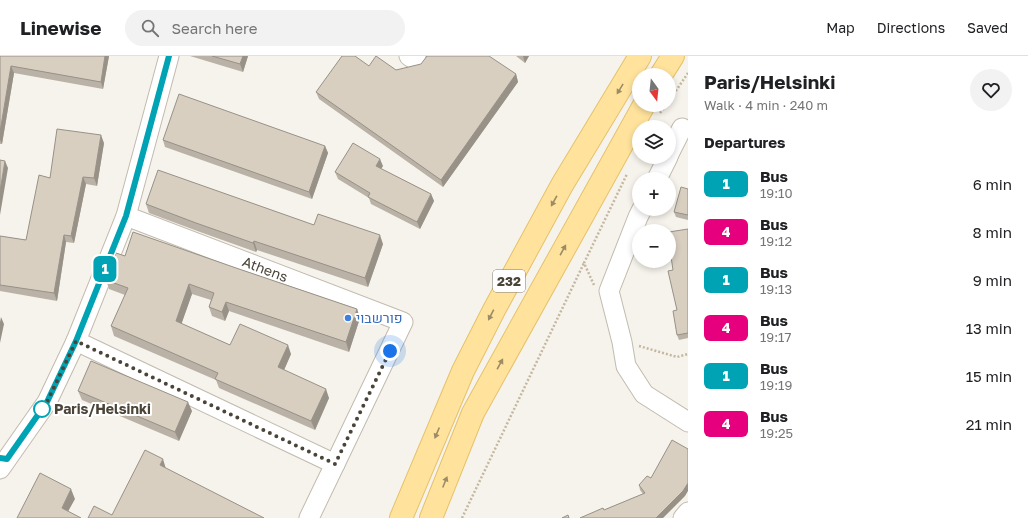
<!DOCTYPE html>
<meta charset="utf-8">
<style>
:root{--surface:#fff;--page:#f2f2f2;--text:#202124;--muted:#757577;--line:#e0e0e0}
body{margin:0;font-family:"Golos Text",Heebo,sans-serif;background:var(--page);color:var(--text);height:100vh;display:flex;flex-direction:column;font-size:15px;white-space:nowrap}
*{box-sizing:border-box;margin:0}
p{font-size:13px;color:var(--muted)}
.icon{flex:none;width:22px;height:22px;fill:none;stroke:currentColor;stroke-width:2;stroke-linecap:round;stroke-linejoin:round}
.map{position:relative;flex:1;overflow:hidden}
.sheet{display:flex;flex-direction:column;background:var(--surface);width:340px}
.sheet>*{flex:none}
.badge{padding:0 8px;border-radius:6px;font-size:14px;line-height:26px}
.needle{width:26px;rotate:165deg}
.buttons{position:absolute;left:632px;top:12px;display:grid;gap:8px}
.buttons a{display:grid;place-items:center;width:44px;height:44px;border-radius:50%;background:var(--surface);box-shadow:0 2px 6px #0003;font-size:20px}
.you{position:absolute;width:20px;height:20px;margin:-10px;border:3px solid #fff;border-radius:50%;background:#1a73e8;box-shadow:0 0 0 6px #1a73e833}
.map>.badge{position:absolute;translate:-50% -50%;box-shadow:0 0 0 2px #fff}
h2{padding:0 16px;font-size:15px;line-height:36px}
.round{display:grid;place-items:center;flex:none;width:42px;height:42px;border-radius:21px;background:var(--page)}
.summary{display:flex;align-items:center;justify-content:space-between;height:68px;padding:0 16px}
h1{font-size:19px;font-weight:700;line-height:30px}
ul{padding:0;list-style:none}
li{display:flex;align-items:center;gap:12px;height:48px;padding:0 16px}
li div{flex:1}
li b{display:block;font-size:15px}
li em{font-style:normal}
li .badge{min-width:44px;font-weight:700;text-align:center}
header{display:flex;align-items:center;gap:24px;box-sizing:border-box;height:56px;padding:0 20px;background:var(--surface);border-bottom:1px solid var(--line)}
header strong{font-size:19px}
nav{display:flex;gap:22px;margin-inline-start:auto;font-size:14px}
.search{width:280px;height:36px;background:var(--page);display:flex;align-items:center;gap:10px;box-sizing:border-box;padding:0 14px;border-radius:22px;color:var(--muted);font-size:15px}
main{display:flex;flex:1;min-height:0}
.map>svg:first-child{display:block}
</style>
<header>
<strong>Linewise</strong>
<div class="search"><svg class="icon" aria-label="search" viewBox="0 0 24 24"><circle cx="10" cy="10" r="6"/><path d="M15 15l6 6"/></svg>Search here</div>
<nav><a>Map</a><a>Directions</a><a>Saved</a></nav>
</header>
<main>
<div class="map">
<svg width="688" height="462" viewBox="0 0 688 462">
<rect width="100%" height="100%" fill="#f6f3ec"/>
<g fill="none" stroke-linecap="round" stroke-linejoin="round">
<g stroke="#c2bbae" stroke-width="21">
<g id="minor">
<path d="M 409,0 L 414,3 L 416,0"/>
<path d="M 669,98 L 682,72"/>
<path d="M 657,123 L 668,101"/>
<path d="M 642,153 L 638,161 L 609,235 L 622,286 L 626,310 L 644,338 L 688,366"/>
<path id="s1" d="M 126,160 L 403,266 L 335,408 L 309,462"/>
<path d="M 76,285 L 335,408"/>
<path d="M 0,413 L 47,346 L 76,285 L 126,160 L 169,0"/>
<path d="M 683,462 L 688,456"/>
</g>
</g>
<g stroke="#e6c16a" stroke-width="24">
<path id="major" d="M 661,19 L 673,0
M 401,462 L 463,315 L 494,254 L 562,129 L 640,0
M 431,462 L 473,357 L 644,49"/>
</g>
<path stroke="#c4b79f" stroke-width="2.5" stroke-dasharray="2 2" stroke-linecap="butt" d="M 669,45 L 688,17
M 660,57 L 666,49
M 594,229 L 584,207 L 627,118
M 639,290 L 677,301 L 688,298
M 462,462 L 584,207"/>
<use href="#minor" stroke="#fff" stroke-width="19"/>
<use href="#major" stroke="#ffe39c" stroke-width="22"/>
</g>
<path fill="#bab2a6" d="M 0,0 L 109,0 L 103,33 L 14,17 L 2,88 L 0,88 Z
M 190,0 L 248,0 L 243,16 Z
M 516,0 L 529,0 L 525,7 Z
M 369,10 L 396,14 L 516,18 L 518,26 L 443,131 L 319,43 L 316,36 Z
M 163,84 L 325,90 L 328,97 L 312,143 L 165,91 Z
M 104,87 L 97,130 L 86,128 L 74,187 L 66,186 L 57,245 L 0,235 L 0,180 L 26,184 Z
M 383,110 L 381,113 L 431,138 L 434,145 L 420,173 L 371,148 L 369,142 L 338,123 L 335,116 Z
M 688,133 L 688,164 L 676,161 L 674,156 Z
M 146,148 L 314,169 L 383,188 L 368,231 L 257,194 L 256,196 L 200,176 L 149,157 Z
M 688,173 L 688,282 L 679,284 L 677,279 L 677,254 L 673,214 Z
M 125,200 L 239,213 L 357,253 L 360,262 L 349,296 L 229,255 L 225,265 L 212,260 L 209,251 L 211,244 L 192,238 L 181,268 L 230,289 L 291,298 L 284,314 L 329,342 L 315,374 L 219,332 L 216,324 L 114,280 L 111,270 L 125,239 L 109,233 L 106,224 Z
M 78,335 L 192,355 L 179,385 L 82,344 Z
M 639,429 L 685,440 L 604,454 L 643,438 L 640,434 Z"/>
<path fill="#979187" d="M 105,0 L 109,0 L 103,33 L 101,26 Z
M 243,0 L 248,0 L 243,16 L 240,8 Z
M 523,0 L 529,0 L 525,7 Z
M 11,10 L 14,17 L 2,88 L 0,84 L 0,76 Z
M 516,18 L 518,26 L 443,131 L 441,124 Z
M 101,79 L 104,87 L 97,130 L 94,122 Z
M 325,90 L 328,97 L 312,143 L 309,136 Z
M 380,103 L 383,110 L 378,117 L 376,110 Z
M 5,105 L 8,112 L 0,159 L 0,135 Z
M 83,121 L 86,128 L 74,187 L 71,180 Z
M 431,138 L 434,145 L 420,173 L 417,166 Z
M 64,179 L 66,186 L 57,245 L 54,237 Z
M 380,179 L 383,188 L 368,231 L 365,222 Z
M 254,185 L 257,194 L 256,196 L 253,187 Z
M 189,228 L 192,238 L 179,275 L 176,265 Z
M 226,246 L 229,255 L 225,265 L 222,256 Z
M 357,253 L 360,262 L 349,296 L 346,286 Z
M 1,261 L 4,268 L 0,287 L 0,266 Z
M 288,289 L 291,298 L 281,321 L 278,311 Z
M 326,333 L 329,342 L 315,374 L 311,365 Z
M 188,346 L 192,355 L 179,385 L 175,376 Z
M 163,403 L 166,413 L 160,409 Z
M 688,427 L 688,435 L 685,440 L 663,462 L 656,462 Z
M 71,433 L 75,443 L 65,461 L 62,452 Z"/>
<path fill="#d8cfc1" stroke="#979187" d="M 0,0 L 105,0 L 101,26 L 11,10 L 0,76 Z
M 212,0 L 243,0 L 240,8 Z
M 342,0 L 355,0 L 369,10 L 376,0 L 396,14 L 421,8 L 427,0 L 489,0 L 516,18 L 441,124 L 316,36 Z
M 179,38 L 325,90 L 309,136 L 163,84 Z
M 57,73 L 101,79 L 94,122 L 83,121 L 71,180 L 64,179 L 54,237 L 0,229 L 0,180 L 26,184 L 39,119 L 50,122 Z
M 353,87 L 380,103 L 376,110 L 431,138 L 417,166 L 368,141 L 370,137 L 335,116 Z
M 0,104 L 5,105 L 0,135 Z
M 158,114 L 314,169 L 318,158 L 380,179 L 365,222 L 254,185 L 253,187 L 196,167 L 146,148 Z
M 681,131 L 688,133 L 688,159 L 674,156 Z
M 688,173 L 688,277 L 677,279 L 673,255 L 677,254 L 668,215 L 673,214 L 669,187 L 669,176 Z
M 133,176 L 239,213 L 357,253 L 346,286 L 226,246 L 222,256 L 209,251 L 214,237 L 189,228 L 176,265 L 230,289 L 240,268 L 288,289 L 278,311 L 326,333 L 311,365 L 215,323 L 218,317 L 111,270 L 128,232 L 106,224 L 116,197 L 125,200 Z
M 91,305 L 188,346 L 175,376 L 78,335 Z
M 672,384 L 688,393 L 688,427 L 683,435 L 656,462 L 580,462 L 603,452 L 604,454 L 645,437 L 639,429 L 647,420 L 651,422 Z
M 145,394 L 163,403 L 160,409 L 264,462 L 88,462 L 94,450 L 112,459 Z
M 40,417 L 71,433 L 62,452 L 81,462 L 17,462 Z
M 568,459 L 569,462 L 562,462 Z"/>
<defs><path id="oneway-solid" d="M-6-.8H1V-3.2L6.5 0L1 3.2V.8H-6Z"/></defs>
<g fill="#9c8c66">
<use href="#oneway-solid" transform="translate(620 33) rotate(121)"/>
<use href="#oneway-solid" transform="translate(554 145) rotate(119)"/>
<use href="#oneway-solid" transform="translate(563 194) rotate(-61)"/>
<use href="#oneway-solid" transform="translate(491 259) rotate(117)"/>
<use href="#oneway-solid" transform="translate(500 308) rotate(-61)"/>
<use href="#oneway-solid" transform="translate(437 377) rotate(113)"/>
<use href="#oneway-solid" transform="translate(445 426) rotate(-68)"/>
</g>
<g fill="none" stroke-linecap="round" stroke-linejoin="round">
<g stroke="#fff" stroke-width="9">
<path id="line" d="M 0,402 L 7,403 L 47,346 L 76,285 L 126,160 L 169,0"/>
</g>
<use href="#line" stroke="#00a3b4" stroke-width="6"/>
<path stroke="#4b4439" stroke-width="4" stroke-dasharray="0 7.2" d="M 42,353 L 39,358 L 47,346 L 76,285 L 335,408 L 390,295"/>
</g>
<circle fill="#3f7fe0" stroke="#fff" stroke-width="1.5" cx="348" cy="262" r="4"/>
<circle fill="#fff" stroke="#00a3b4" stroke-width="2" cx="42" cy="353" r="8"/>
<g text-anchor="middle" stroke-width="4" stroke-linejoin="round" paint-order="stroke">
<rect fill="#fff" stroke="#817c74" stroke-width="1" x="493" y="214" width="32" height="22" rx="3"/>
<g font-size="13" font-weight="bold" fill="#4b4439">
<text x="509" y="230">232</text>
</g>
<g font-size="14" fill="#4b4439" stroke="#fff">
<text dy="5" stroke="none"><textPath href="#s1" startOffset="149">Athens</textPath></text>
</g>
<g font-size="14" fill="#366cbe" stroke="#fff" text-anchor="start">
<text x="356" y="267">פורשבוי</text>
</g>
<g font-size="14" font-weight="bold" fill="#4b4439" stroke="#fff" text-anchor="start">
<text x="54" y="358">Paris/Helsinki</text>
</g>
</g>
</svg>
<div class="buttons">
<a><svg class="needle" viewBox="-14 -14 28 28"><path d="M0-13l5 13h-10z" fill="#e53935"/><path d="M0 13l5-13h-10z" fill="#757577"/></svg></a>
<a><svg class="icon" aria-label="layers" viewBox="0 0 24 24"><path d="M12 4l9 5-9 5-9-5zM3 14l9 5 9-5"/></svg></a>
<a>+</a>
<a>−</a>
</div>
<div class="you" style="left:390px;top:295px"></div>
<b class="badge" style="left:105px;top:213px;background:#00a3b4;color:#fff">1</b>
</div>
<section class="sheet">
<div class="summary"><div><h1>Paris/Helsinki</h1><p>Walk · 4 min · 240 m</p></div><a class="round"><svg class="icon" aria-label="heart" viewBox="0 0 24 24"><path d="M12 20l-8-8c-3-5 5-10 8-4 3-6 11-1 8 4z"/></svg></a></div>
<h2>Departures</h2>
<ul>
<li><span class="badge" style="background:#00a3b4;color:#fff">1</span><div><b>Bus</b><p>19:10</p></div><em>6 min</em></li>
<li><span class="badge" style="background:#e6007e;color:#fff">4</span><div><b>Bus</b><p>19:12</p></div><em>8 min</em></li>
<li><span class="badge" style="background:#00a3b4;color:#fff">1</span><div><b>Bus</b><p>19:13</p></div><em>9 min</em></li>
<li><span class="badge" style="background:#e6007e;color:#fff">4</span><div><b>Bus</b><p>19:17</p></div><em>13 min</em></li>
<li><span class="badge" style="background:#00a3b4;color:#fff">1</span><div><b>Bus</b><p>19:19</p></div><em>15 min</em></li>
<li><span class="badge" style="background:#e6007e;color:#fff">4</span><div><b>Bus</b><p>19:25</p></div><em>21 min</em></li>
</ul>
</section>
</main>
